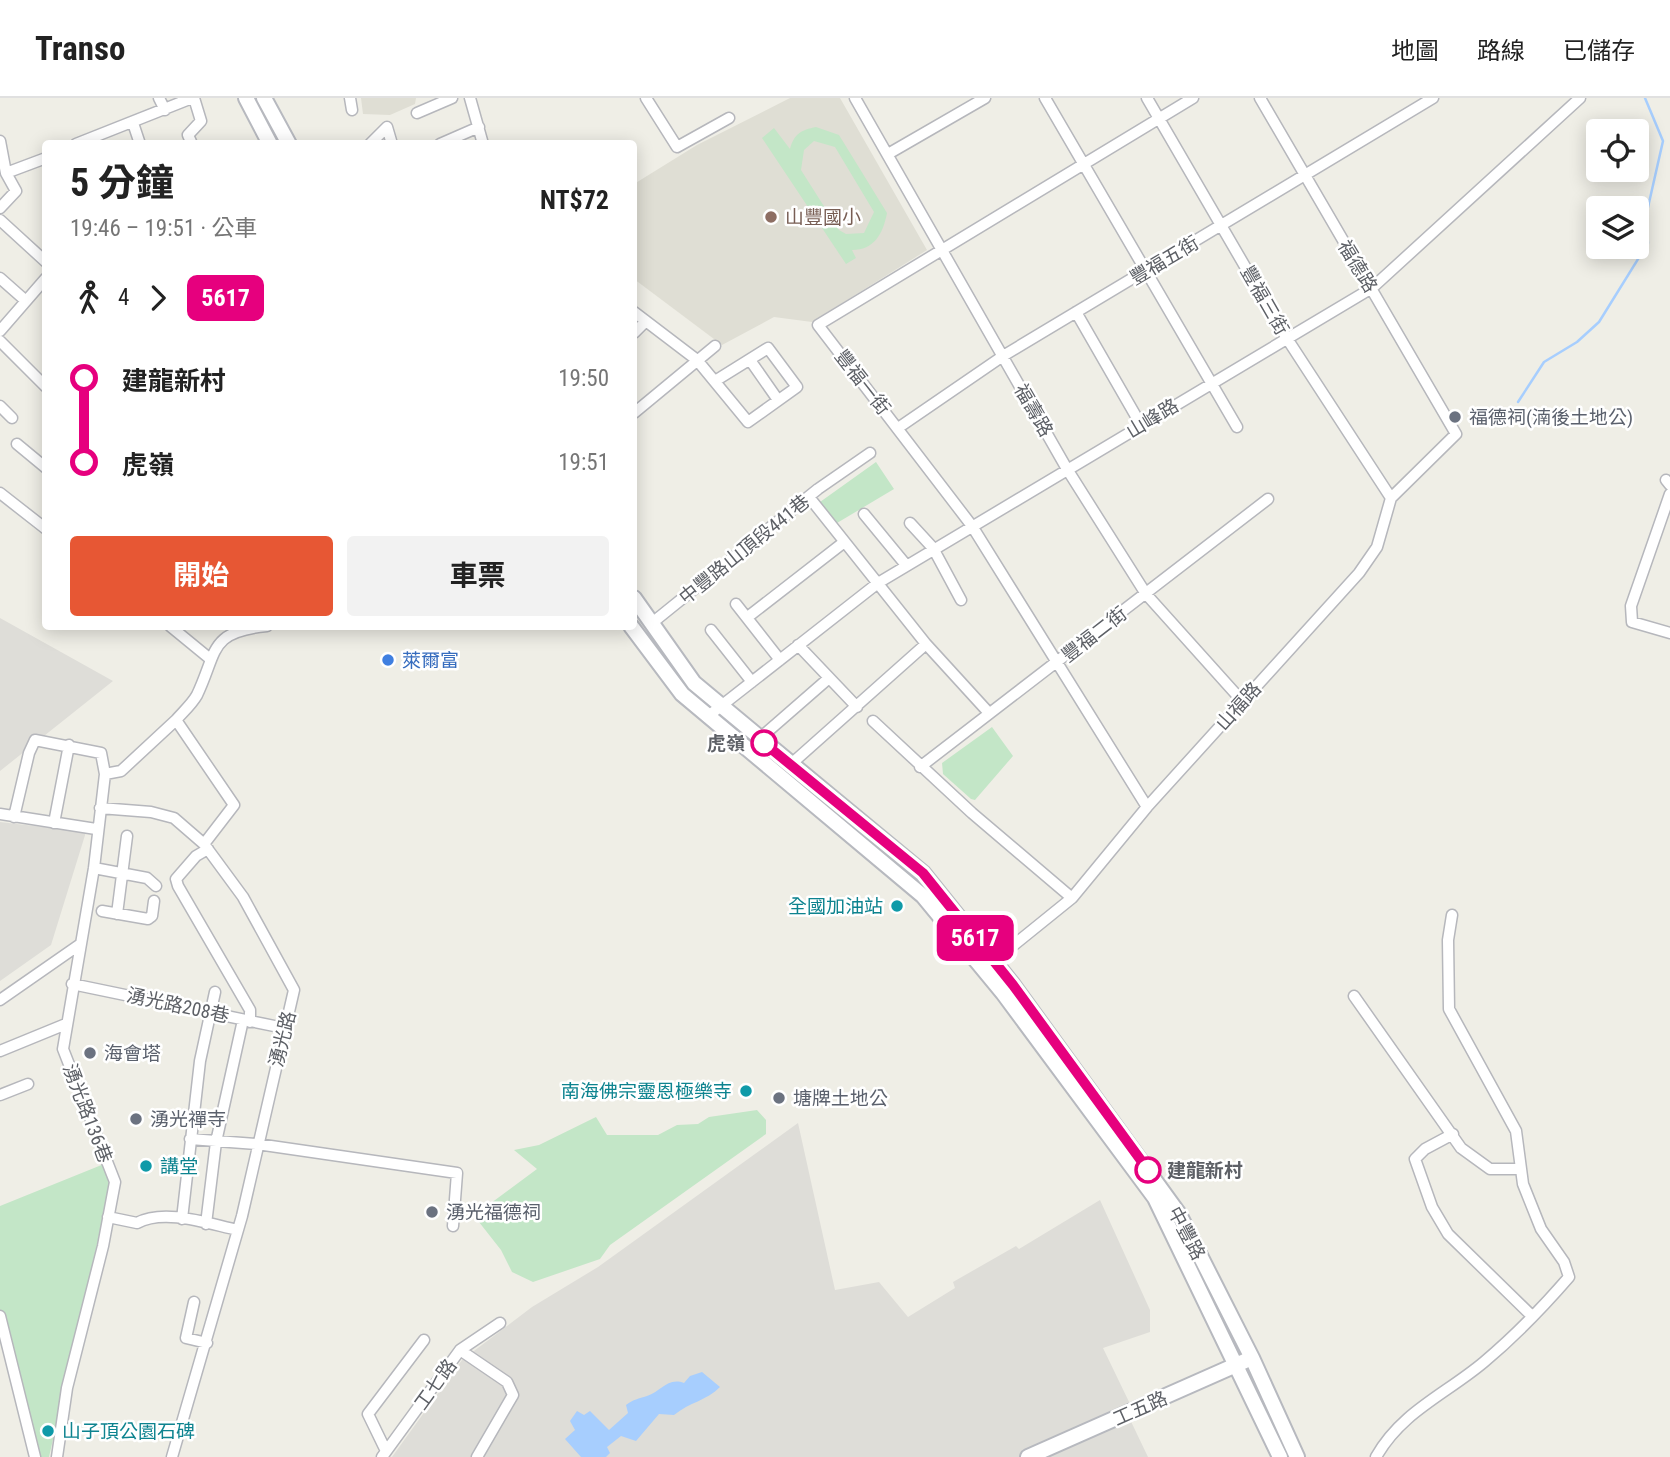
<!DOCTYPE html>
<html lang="zh-TW">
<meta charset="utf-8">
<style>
:root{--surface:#fff;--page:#f2f2f2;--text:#222;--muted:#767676;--line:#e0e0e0;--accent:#e75734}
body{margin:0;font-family:"Roboto Condensed","Noto Sans TC",sans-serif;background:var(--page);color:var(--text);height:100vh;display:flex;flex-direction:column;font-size:26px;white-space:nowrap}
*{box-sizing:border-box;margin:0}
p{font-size:23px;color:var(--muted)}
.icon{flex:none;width:38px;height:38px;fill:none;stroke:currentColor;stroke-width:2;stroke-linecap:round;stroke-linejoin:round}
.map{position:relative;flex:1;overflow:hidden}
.sheet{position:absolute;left:42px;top:42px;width:595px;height:490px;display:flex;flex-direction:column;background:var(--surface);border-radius:7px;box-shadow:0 4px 18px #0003}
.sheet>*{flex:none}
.badge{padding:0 14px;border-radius:10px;font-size:24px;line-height:46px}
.buttons{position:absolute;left:1586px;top:21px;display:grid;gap:14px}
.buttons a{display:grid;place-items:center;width:63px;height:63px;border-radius:7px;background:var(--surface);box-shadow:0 4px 18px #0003;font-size:35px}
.map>.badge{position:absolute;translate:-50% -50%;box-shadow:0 0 0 4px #fff}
.legs{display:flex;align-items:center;gap:10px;height:77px;padding:0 28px;font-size:23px}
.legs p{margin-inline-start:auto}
.summary{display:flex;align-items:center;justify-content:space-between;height:119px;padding:0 28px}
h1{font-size:38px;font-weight:700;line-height:52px}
.cta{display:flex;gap:14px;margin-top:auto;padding:14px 28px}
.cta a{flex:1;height:80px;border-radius:7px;background:var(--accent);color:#fff;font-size:28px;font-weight:700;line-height:80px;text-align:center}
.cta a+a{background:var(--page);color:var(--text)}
ul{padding:0 28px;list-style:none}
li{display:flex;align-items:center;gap:24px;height:84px;font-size:26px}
li i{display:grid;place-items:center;width:10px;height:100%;margin:0 9px;background:currentColor}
li i::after{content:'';width:18px;height:18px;margin:-9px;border:5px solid;border-radius:50%;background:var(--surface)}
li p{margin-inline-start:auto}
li:first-child i{background:linear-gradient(#0000 50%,currentColor 0)}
li:last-child i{background:linear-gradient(currentColor 50%,#0000 0)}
header{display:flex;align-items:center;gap:42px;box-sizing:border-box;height:98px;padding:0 35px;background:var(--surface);border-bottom:2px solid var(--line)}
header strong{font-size:33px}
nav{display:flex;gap:38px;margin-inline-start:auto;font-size:24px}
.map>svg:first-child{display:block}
</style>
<header>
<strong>Transo</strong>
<nav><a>地圖</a><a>路線</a><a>已儲存</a></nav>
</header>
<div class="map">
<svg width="1670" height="1359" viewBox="0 0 1670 1359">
<rect width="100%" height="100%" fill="#efeee6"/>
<path fill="#deddd8" d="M 0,520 L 113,583 L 0,673 Z
M 0,724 L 86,734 L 51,847 L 0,883 Z
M 798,1025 L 835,1192 L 879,1184 L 908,1219 L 955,1190 L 953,1184 L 1016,1148 L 1019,1151 L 1100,1102 L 1150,1212 L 1150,1234 L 1103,1250 L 1131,1308 L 1125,1311 L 1148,1359 L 392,1359 L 462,1262 L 532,1209 L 598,1169 Z"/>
<path fill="#dfded4" d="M 361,0 L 416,0 L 415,6 L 390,17 L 363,16 Z
M 790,0 L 840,0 L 927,152 L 812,224 L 774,219 L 722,247 L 634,181 L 634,86 L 697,47 Z"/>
<path fill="#c3e6c7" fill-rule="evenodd" d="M 816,29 L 839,37 L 887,115 C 883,136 874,152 852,152 L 856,160 L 846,166 L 762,40 L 774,30 L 790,51 C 794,36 801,32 816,29 ZM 814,43 L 835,49 L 874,114 L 864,135 L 846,136 L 839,132 L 801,72 L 804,52 Z
M 876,364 L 894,391 L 837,425 L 820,404 Z
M 992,629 L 1013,658 L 975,702 L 971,701 L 943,676 L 942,665 Z
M 757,1012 L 766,1022 L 766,1036 L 610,1147 L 600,1161 L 533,1184 L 512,1174 L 501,1152 L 479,1124 L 487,1108 L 537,1071 L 514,1052 L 539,1047 L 596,1019 L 607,1037 L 658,1037 L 677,1027 L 698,1026 L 709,1019 Z
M 104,1066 L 111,1084 L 49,1359 L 40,1359 L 9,1232 L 0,1213 L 0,1108 Z"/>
<path fill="#a7cefe" d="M 702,1274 L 720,1289 C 706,1303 690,1304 674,1317 L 659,1316 L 636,1343 L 621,1338 L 607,1349 L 610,1355 L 606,1359 L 581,1359 L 565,1341 L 575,1332 L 570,1323 L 577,1313 L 584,1317 L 590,1313 L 609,1332 L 628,1315 L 626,1307 C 634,1301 638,1301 647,1298 C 661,1294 667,1279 684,1285 L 690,1278 Z"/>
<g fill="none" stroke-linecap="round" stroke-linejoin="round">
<path stroke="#a7cefe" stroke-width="2.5" d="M 1518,304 L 1544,264 L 1577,244 L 1599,224 L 1648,145 L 1646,118 L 1663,43 L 1645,0"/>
<g stroke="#b6b7bc" stroke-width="13">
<path id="street" d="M 159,0 L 165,12
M 350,0 L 352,12
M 470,0 L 483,46
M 646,0 L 677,49 L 729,20
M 855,0 L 1067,371 L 1146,496 L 1243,604
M 1045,0 L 1237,329
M 1147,0 L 1286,239 L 1391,400
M 417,15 L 452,0
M 133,25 L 140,46
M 0,43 L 6,75 L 16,93 L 0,110
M 76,46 L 192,0
M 192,46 L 188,37 L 201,23 L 194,0
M 370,46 L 387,29 L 392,46
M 440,46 L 479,29
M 888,56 L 985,0
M 6,75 L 46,60
M 0,122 L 46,164
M 0,180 L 26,203
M 634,214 L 697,262 L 748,324 L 797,289 L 768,250 L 715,283
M 1076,214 L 1141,327
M 0,233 L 46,180
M 634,235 L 646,223
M 0,243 L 46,289
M 750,262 L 778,302
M 0,308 L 12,320
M 634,315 L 715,248
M 898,330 L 1003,258 L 1433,0
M 17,346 L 46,370
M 1666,382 L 1670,387
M 0,395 L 46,431
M 1670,396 L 1631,508 L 1632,524 L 1670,535
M 809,399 L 926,546 L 989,615
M 864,416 L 906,467
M 910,425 L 933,450 L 961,502
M 736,506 L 780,562
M 749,518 L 843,445
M 652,525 L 818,391 L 870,355
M 170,528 L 209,560
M 711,532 L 752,584
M 798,547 L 857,609
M 707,619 L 878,485 L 1372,190 L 1580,0
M 873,623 L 972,715 L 1072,800
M 759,641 L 829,580
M 790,667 L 926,546
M 920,669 L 1268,401
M 1147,709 L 972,428 L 818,227 L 1193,0
M 100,710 L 151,714 L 174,720 L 204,746
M 0,716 L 96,731
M 14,719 L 29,655 L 35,642 L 101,655 L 105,676
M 54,725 L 69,647
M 208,751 L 196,758 L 176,781 L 178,788 L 250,912 L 250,924
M 94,770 L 147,780 L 156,788
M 102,813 L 148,821 L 152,818 L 154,803
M 117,816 L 127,738
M 994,863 L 1072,800 L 1147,709 L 1359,475 L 1377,449 L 1391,400 L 1456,336 L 1260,0
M 72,886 L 284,930
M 1354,898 L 1461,1050 L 1490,1071 L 1520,1071
M 0,902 L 79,847
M 0,953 L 66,926
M 0,997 L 28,986
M 1453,1036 L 1425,1051 L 1415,1061 L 1432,1109 L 1448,1136 L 1532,1218
M 190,1041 L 257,1046 L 457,1075 L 453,1128
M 108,1119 L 137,1125 C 165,1110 209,1126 238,1132
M 182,1121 L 200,963 L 215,894
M 206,1126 L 216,1044 L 243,922
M 194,1204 L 186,1240 L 207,1245
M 0,1218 L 35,1359
M 460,1252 L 507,1284 L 513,1297 L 477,1359
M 386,1353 L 368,1316 L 424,1242
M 57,1359 L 67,1290 L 103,1148 L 115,1084 L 63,951 L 94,770 L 105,676 L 121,673 L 176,622
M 172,1359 L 242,1118 L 294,892 L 243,799 L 204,746 L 234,707 L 176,622 C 183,614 192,606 197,597 C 218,553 208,534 267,528
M 382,1359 L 460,1252 L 500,1225
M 1376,1359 C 1401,1314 1446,1296 1484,1264 C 1515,1238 1543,1209 1569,1179 L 1564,1164 L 1541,1131 L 1523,1086 L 1516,1033 L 1449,911 L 1448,842 L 1452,817"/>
</g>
<g stroke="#b7b9bf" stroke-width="18">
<path id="secondary" d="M 246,0 L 270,46
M 264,0 L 289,46
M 634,500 L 694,585 L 923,775 L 1013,887 L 1179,1116 L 1252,1260 L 1297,1359
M 631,528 L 682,596 L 923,798 L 1003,895 L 1155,1100 L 1280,1359
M 1028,1359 L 1245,1263"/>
</g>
<use href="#street" stroke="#fff" stroke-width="10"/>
<use href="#secondary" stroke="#fff" stroke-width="14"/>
</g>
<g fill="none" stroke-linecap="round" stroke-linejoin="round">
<g stroke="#fff" stroke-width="16">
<path id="line-1" d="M 764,645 L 923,775 L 1013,887 L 1148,1072"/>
</g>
<use href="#line-1" stroke="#e6007e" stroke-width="10"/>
</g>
<circle fill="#8d6e63" stroke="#fff" stroke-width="2.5" cx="771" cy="119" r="7"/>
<g fill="#6b7280" stroke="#fff" stroke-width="2.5">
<circle cx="1455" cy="319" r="7"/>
<circle cx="90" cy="955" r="7"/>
<circle cx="779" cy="1000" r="7"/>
<circle cx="136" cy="1021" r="7"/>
<circle cx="432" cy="1114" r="7"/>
</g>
<circle fill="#3f7fe0" stroke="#fff" stroke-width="2.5" cx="388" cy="562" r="7"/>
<g fill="#fff" stroke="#e6007e" stroke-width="3.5">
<circle cx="764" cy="645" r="12"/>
<circle cx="1148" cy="1072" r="12"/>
</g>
<g fill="#0f9aa8" stroke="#fff" stroke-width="2.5">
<circle cx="897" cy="808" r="7"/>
<circle cx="746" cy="993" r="7"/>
<circle cx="146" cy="1068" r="7"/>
<circle cx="48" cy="1333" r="7"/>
</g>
<g text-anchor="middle" stroke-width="5" stroke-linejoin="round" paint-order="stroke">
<g font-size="19" fill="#785e54" stroke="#fff" text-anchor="start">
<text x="785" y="126">山豐國小</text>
</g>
<g font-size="19" fill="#5d6066" stroke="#fff">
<text transform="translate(1164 162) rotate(-31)" y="7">豐福五街</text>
<text transform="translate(1358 168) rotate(59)" y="7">福德路</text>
<text transform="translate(1265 202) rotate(60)" y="7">豐福三街</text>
<text transform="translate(863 284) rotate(52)" y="7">豐福一街</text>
<text transform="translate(1034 312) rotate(60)" y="7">福壽路</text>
<text transform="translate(1152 320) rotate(-31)" y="7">山峰路</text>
<text transform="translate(744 451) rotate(-39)" y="7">中豐路山頂段441巷</text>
<text transform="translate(1094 536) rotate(-38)" y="7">豐福二街</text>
<text transform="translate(1238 608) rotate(-48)" y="7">山福路</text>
<text transform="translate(178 907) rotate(12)" y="7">湧光路208巷</text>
<text transform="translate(282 941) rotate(-76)" y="7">湧光路</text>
<text transform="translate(88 1015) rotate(69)" y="7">湧光路136巷</text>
<text transform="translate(1187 1135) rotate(62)" y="7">中豐路</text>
<text transform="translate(435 1286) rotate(-54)" y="7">工七路</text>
<text transform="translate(1140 1310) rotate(-24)" y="7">工五路</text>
</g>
<g font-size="19" fill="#5b616d" stroke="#fff" text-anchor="start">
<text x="1469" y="326">福德祠(湳後土地公)</text>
<text x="104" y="962">海會塔</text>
<text x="793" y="1007">塘牌土地公</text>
<text x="150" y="1028">湧光禪寺</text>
<text x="446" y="1121">湧光福德祠</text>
</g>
<g font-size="19" fill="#366cbe" stroke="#fff" text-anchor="start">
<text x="402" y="569">萊爾富</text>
</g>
<g font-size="19" font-weight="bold" fill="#5d6066" stroke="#fff" text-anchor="end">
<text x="745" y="652">虎嶺</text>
<text x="1167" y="1079" text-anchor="start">建龍新村</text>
</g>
<g font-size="19" fill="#0d838f" stroke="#fff" text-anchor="end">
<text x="883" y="815">全國加油站</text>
<text x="732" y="1000">南海佛宗靈恩極樂寺</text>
<text x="160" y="1075" text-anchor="start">講堂</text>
<text x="62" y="1340" text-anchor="start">山子頂公園石碑</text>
</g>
</g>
</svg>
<div class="buttons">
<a><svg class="icon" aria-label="locate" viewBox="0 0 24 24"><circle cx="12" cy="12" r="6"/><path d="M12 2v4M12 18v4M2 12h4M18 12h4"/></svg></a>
<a><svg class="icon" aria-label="layers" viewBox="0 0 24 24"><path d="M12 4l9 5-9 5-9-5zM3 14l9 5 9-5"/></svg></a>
</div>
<b class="badge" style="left:975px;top:840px;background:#e6007e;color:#fff">5617</b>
<section class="sheet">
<div class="summary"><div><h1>5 分鐘</h1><p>19:46 – 19:51 · 公車</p></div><b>NT$72</b></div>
<div class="legs"><svg class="icon" aria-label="walk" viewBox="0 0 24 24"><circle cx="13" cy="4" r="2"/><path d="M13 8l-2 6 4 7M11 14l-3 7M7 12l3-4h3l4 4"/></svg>4<svg class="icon" aria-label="forward" viewBox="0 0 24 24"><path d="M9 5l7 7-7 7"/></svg><b class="badge" style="background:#e6007e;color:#fff">5617</b></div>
<ul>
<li><i style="color:#e6007e"></i><b>建龍新村</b><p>19:50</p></li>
<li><i style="color:#e6007e"></i><b>虎嶺</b><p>19:51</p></li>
</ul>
<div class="cta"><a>開始</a><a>車票</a></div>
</section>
</div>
